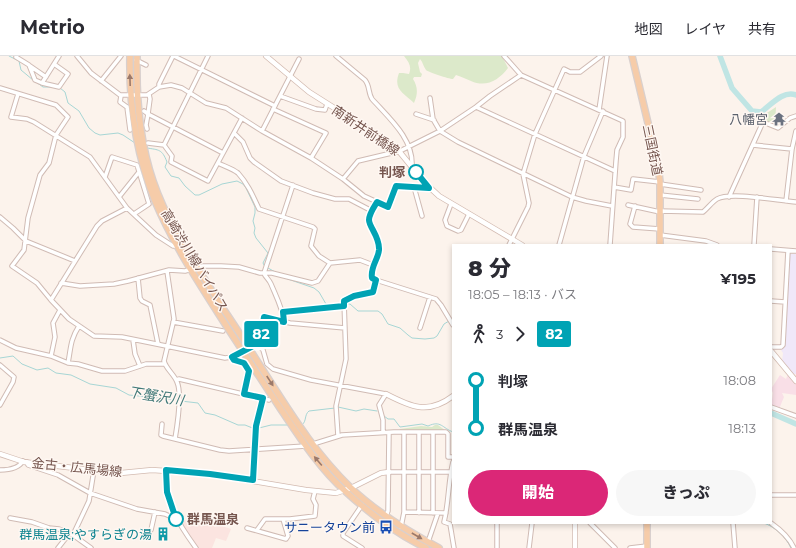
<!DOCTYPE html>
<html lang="ja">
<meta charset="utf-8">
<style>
:root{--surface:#fff;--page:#f7f7f7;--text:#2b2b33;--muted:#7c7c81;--line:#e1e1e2;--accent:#db2777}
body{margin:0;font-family:Montserrat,"Noto Sans JP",sans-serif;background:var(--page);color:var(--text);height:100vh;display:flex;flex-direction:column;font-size:15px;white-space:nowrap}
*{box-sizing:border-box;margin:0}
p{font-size:13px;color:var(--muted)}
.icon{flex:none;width:22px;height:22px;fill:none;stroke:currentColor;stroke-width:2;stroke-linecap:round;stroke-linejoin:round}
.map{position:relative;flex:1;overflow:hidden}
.panel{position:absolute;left:452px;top:188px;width:320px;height:280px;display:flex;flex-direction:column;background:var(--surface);border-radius:0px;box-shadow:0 2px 6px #0003}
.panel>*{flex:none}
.badge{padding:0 8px;border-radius:3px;font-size:14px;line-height:26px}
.map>.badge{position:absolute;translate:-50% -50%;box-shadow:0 0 0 2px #fff}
.legs{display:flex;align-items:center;gap:6px;height:44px;padding:0 16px;font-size:13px}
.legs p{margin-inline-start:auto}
.overview{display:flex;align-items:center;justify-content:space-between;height:68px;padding:0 16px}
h1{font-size:22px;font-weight:800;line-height:30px}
.button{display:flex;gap:8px;margin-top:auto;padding:8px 16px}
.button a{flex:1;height:46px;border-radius:24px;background:var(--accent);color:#fff;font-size:16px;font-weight:800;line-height:46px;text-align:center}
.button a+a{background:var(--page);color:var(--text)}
ul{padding:0 16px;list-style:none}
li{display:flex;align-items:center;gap:14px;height:48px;font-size:15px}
li i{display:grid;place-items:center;width:6px;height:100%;margin:0 5px;background:currentColor}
li i::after{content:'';width:10px;height:10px;margin:-5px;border:3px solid;border-radius:50%;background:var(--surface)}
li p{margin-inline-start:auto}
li:first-child i{background:linear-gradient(#0000 50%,currentColor 0)}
li:last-child i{background:linear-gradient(currentColor 50%,#0000 0)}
header{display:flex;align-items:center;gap:24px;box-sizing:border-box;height:56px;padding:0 20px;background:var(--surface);border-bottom:1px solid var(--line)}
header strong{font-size:19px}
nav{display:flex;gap:22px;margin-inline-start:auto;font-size:14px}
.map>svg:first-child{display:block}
</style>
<header>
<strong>Metrio</strong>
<nav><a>地図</a><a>レイヤ</a><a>共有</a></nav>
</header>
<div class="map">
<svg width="796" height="492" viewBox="0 0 796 492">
<rect width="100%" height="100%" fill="#fcf3ec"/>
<path fill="#fbe4e0" d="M 195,461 L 231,473 L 226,485 L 216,482 L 212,492 L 198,492 L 178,463 L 179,462 L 192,467 Z"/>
<path fill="#f0e8f9" d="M 789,198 L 796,198 L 796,318 L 792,318 L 782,306 L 783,297 L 781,294 L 784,290 Z"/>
<path fill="#f9dfe7" d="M 788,318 L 796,328 L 796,339 L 782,337 L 784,341 L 779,353 L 771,350 L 773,337 L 771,333 L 780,319 L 786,323 Z"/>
<path fill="#dce9ca" d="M 404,0 L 502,0 L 508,12 C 499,24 486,32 471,25 C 466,23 462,21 456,19 L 453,23 C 449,23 428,16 426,14 C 423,10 423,6 420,3 L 418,7 L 420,16 L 422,18 L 421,21 L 414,21 L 413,23 C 418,31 418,38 414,47 C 403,37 393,33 399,17 L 403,17 L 409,18 C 412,11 409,6 404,0 Z
M 776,51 L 775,69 L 758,63 Z
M 435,369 L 438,369 L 446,375 L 399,375 L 400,373 L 421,370 L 432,371 Z"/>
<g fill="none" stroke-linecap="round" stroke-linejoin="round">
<path stroke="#a7d6d5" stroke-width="1" d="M 9,0 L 19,5 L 21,14 L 33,24
M 36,26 L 43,31 L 55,31
M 60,32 L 65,36 L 68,47 L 79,55 L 89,72 L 95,77 L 100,79 L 118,77 L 123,79 L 135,87
M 147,92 C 159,94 162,93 167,106 L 165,111 L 171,120 L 179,122 L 185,130 L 195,139 L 199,139 L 222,128 L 237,125 L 243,128 L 246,132 L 255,151 L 255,157 L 253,165 L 255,172 L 254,177 L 256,182 L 268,197 L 263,207 L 265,211
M 268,212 L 277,217
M 285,222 L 314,232 L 319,236 L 326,248 L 350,248 L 358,255 L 378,255 L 382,258 L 388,268 L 400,272 L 408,279 L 412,282 L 425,283 L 434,282 L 437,280 L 444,268 L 449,265
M 0,302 L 13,300 L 22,308 L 37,314 L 48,312 L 56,317 L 71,319 L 90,328 L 116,332 L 129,339 L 178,344
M 181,345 L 198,347 L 205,357 L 215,359 L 238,369 L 245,369 L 255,373 L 271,369 L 289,369
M 338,351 L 356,355 L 364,353 L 377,355
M 384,360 L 388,363 L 394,363 L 400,371 L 422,368 L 428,370 C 441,364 442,372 453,376
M 302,369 C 307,365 304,359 309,355 L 335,352
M 764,467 C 775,471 786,481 791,492"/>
<path stroke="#c0e5e4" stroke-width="5.5" d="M 720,0 L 732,32 L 752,55 L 761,56 C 771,49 783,34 796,39
M 771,357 L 796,368"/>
<g stroke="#d0bbb4" stroke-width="5.5">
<path id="street" d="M 77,0 L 91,17 L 120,39 L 147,39 L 159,31 L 171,29 L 182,32 L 206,47 L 226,52 L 262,75 L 311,102 L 343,123 L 364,140 L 388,151 L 396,130 L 429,132
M 174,0 L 275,50
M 336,0 L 365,24 C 370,30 368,37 372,43 C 389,62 414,83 412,111
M 504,0 L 521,19 L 623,65 L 623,81 L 617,94 L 616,105 L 610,189
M 16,1 L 29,9 L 35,24 L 42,27 L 59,0
M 136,4 L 146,9
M 30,10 L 46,21
M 101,25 L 121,0
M 42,27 L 59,31 L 68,18 L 54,8
M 159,31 L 159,28 L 173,0
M 0,32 L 56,49 L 68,61 L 56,79 L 49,107 L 40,119 L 28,162 L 24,194 L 12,210 L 37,227 L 51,244 L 69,263 L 94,280 L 122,281 L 225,302 C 237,302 247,288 259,290 L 263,294 L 267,308 L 273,313 L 311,324 L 386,338 L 379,349 L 383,364 L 383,376
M 18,38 L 11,61 L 27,63 L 34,66 L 90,101 L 127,152 L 156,179 L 173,190 L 177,190
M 149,38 L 150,43 L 148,58 L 223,97
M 121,40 L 120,46 L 127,51 L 130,74
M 280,40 L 316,53 L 325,54 L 327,48
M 430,42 L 433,63 L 440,75 L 458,86 L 572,141 L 586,145 L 612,150
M 476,51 L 615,115
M 273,53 L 326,77 L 311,102
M 599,54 L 607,0
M 144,55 L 148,58 L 146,69 L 147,73
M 416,58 L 434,64
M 262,75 L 299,3
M 234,77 L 243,86 L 250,102 L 254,106 L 281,125 L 313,137 L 335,143 L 349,143 L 372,155
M 148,87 L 164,89 L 172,100 L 171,106 L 208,125 L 242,62
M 164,89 L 208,0
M 753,89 L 792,93
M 218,107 C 224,110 233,113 238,117 C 248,128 253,140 259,153 L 313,171 L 315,173 L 311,190 L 319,200 L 330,207
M 105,121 L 112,101 L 137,109 L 149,148 L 134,158
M 343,123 L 358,105 L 400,95 L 440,75 L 476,51 L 490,40 L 521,19
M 660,128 L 701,134
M 414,131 L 422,160
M 614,131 L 631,134 L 633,123 L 660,126
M 660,139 L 698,143
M 119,141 L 139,116
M 729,141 L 763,66 L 778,72 L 790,62 L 796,60
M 786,145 L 792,93 L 796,75
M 377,146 L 369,164 C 372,175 380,182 379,194 C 378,204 370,211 372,222 L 376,224 L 436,243 L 441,249 L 453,269
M 451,148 L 445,164 L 447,170 L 458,175 L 461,174 L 469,158
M 628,149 L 660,156
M 635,150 L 630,168 L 633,171 L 660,173
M 660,155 L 703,156 C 708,152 712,146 717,143 C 731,135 779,145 796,146
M 0,161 L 13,172 L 26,185 L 75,205
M 660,179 L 706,185 L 717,189
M 509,189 L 528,151 L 529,147 L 523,118 L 535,78 L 564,13 L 570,16 L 580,16 L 601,0
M 559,189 L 584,100 L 603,55
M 754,189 L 757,141
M 771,193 L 796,195
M 167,215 L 174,263 L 164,305 C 166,313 174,318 177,326 C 182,337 177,371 175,383
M 138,222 L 140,242 L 142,245 L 150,249 L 158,288
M 61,227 L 80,230 L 114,228 L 128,225 L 169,214 L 185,215 L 203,210 L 221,210 L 239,211 L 260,217 L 272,217 L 312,227 L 318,225 L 330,207 L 360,204 L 373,209
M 51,244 L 97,170 L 102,165 L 127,152
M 771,245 L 785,246
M 283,256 L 344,250
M 173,266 L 223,275
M 284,266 C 283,253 276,240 271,228 C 269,223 265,221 264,217 L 293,129
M 420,272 L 430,241
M 0,284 L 16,292 L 51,300 L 68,307 L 78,308 L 102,315 L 125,315 L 146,308 L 165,308
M 133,284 L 135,298 L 140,310
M 259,290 L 264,261 L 290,267 L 345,272
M 771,291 L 781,291 L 783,289 L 788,195
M 51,300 L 55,281 L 53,267 L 60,254
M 232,301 L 234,304 L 244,307 L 249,315 L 244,338
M 68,307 C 71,292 70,284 79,270
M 0,309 L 14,321 L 13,326 L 0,349
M 176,324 L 179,323 L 269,344
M 771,351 L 796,360
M 162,368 L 161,379 L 163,380 L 220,394 L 229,395 L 306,390
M 338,380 L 336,350 L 346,303 L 344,245 L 354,240 L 373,236 L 376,224
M 313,388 L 342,379 L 394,376 L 446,376 L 448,378 L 448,401 L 453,401
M 27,406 L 28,409 L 58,419 L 90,437 L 137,453 L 165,458 L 176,463
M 453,406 C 448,426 449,446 444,466 L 450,468 L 454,492
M 0,414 C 8,414 19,412 23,405
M 166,414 C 166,448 177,466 196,492
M 389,416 L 450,416
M 253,424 L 256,370 L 263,342
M 771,439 L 796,439
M 362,449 L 343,477 L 343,480 L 362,492
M 404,456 L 446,457
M 419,457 L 419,376
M 433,457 L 433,376
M 386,460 L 388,455 L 389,377
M 10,462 L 32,466 L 49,472 L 59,473 L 68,476 L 69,478
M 497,467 L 497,492
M 590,467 L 615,492
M 733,467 L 735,492
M 771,467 C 781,474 789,481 794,492
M 401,471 L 404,456 L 404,376
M 247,472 L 286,483 L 288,480 L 283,463
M 151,474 L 155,456
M 257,474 L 265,463 L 290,463 L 315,460 L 316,449 L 313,443 L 315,435
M 73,479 L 89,445 L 94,414
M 428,486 L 438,457
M 58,492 L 69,478 L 73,479 L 91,492
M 529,492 L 532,467
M 630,492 L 647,490"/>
</g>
<g stroke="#d3bbb1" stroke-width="6">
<path id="secondary" d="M 266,0 L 309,36 L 377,79 L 398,94 L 425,127 L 439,140 L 522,189
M 771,295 L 796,325
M 386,338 C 411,351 428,359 453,340
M 0,398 L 24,406 L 99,415 L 121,417 L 152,414 L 210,418 L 306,434 L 336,437 L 351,432 L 381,417 L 389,416
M 575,492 L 575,467"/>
</g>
<g stroke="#d9d0ce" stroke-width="8">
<path id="primary" d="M 130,0 C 129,50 136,98 155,145 C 174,190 201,230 227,271 C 245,298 262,325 280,352 C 299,380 319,412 345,435 C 369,457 397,478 426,492
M 137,0 C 136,43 139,84 153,125 C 169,172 198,212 224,254 C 241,279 257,305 273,330 C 296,366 319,401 350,431 C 376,456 407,475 439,492
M 632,0 L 658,109 L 660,126 L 660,189
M 647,467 L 647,492"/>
</g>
<use href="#street" stroke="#fff" stroke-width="3.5"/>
<use href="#secondary" stroke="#fff" stroke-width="4.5"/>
<use href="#primary" stroke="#f6cca9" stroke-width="5.5"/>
</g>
<defs><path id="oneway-solid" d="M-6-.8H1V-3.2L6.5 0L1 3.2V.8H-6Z"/></defs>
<g fill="#9c796a">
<use href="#oneway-solid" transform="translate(130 24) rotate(-92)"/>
<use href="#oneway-solid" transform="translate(270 325) rotate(57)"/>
<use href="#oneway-solid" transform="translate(318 405) rotate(-130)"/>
<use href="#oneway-solid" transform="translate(417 480) rotate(30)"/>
</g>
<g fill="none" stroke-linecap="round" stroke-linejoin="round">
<g stroke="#fff" stroke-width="9">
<path id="line-1" d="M 176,463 L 167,436 L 166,414 L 210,418 L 253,424 L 256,370 L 263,342 L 244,338 L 249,315 L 244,307 L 234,304 L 232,301 L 253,290 L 259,290 L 264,261 L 284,266 L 283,256 L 344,250 L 344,245 L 354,240 L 373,236 L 376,224 L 372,222 C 370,211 378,204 379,194 C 380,181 369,171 369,164 C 369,158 374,151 377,146 L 388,151 L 396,130 L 429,132 L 416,116"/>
</g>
<use href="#line-1" stroke="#00a3b4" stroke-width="6"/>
</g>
<defs>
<g id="temple-bare" transform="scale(1.08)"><path d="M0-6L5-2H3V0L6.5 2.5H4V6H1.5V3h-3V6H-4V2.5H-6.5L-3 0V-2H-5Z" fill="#6b7280" stroke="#fef7f2" stroke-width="2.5" paint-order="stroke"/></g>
<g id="bus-bare" transform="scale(1.08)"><path d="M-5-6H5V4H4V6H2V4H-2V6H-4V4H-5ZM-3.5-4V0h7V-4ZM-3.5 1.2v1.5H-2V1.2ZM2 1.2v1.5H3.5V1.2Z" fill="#1a4fb4" stroke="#fef7f2" stroke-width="2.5" paint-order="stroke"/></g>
<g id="building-bare" transform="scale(1.08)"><path d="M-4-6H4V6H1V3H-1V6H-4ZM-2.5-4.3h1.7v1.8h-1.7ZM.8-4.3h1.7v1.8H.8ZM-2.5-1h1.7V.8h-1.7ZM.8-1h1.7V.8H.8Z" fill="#0f9aa8" stroke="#fef7f2" stroke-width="2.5" paint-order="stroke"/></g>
</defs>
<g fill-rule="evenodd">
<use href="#temple-bare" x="779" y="63"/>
<use href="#bus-bare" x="386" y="471"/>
<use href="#building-bare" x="163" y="478"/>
</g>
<g fill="#fff" stroke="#00a3b4" stroke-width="2">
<circle cx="416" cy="116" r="7"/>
<circle cx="176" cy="463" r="7"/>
</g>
<g text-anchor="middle" stroke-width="3" stroke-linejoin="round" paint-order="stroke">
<g font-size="13" fill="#5b616d" stroke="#fef7f2" text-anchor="end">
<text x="768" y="68">八幡宮</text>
</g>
<g font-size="13" fill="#76564f" stroke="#fef7f2">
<text transform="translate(366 74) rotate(34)" y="5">南新井前橋線</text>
<text transform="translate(653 94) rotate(78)" y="5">三国街道</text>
<text transform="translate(195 204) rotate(59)" y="5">高崎渋川線バイパス</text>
<text transform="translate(77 411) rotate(6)" y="5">金古・広馬場線</text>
</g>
<g font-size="13" font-weight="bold" fill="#76564f" stroke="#fef7f2" text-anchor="end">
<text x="405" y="121">判塚</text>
<text x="187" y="468" text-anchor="start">群馬温泉</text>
</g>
<g font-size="13" fill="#164399" stroke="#fef7f2" text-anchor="end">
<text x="375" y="476">サニータウン前</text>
</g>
<g font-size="13" fill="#0d838f" stroke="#fef7f2" text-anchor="end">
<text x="152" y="483">群馬温泉;やすらぎの湯</text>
</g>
<g font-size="14" font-style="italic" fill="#427a79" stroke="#fef7f2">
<text transform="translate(156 340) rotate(9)" y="5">下蟹沢川</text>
</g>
</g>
</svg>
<b class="badge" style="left:261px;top:278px;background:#00a3b4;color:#fff">82</b>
<section class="panel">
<div class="overview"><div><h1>8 分</h1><p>18:05 – 18:13 · バス</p></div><b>¥195</b></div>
<div class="legs"><svg class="icon" aria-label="walk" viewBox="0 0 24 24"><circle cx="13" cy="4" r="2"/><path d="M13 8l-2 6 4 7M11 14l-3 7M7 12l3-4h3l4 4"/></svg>3<svg class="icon" aria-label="forward" viewBox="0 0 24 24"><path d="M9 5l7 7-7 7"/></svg><b class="badge" style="background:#00a3b4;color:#fff">82</b></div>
<ul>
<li><i style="color:#00a3b4"></i><b>判塚</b><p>18:08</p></li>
<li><i style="color:#00a3b4"></i><b>群馬温泉</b><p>18:13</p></li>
</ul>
<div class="button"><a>開始</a><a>きっぷ</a></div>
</section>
</div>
